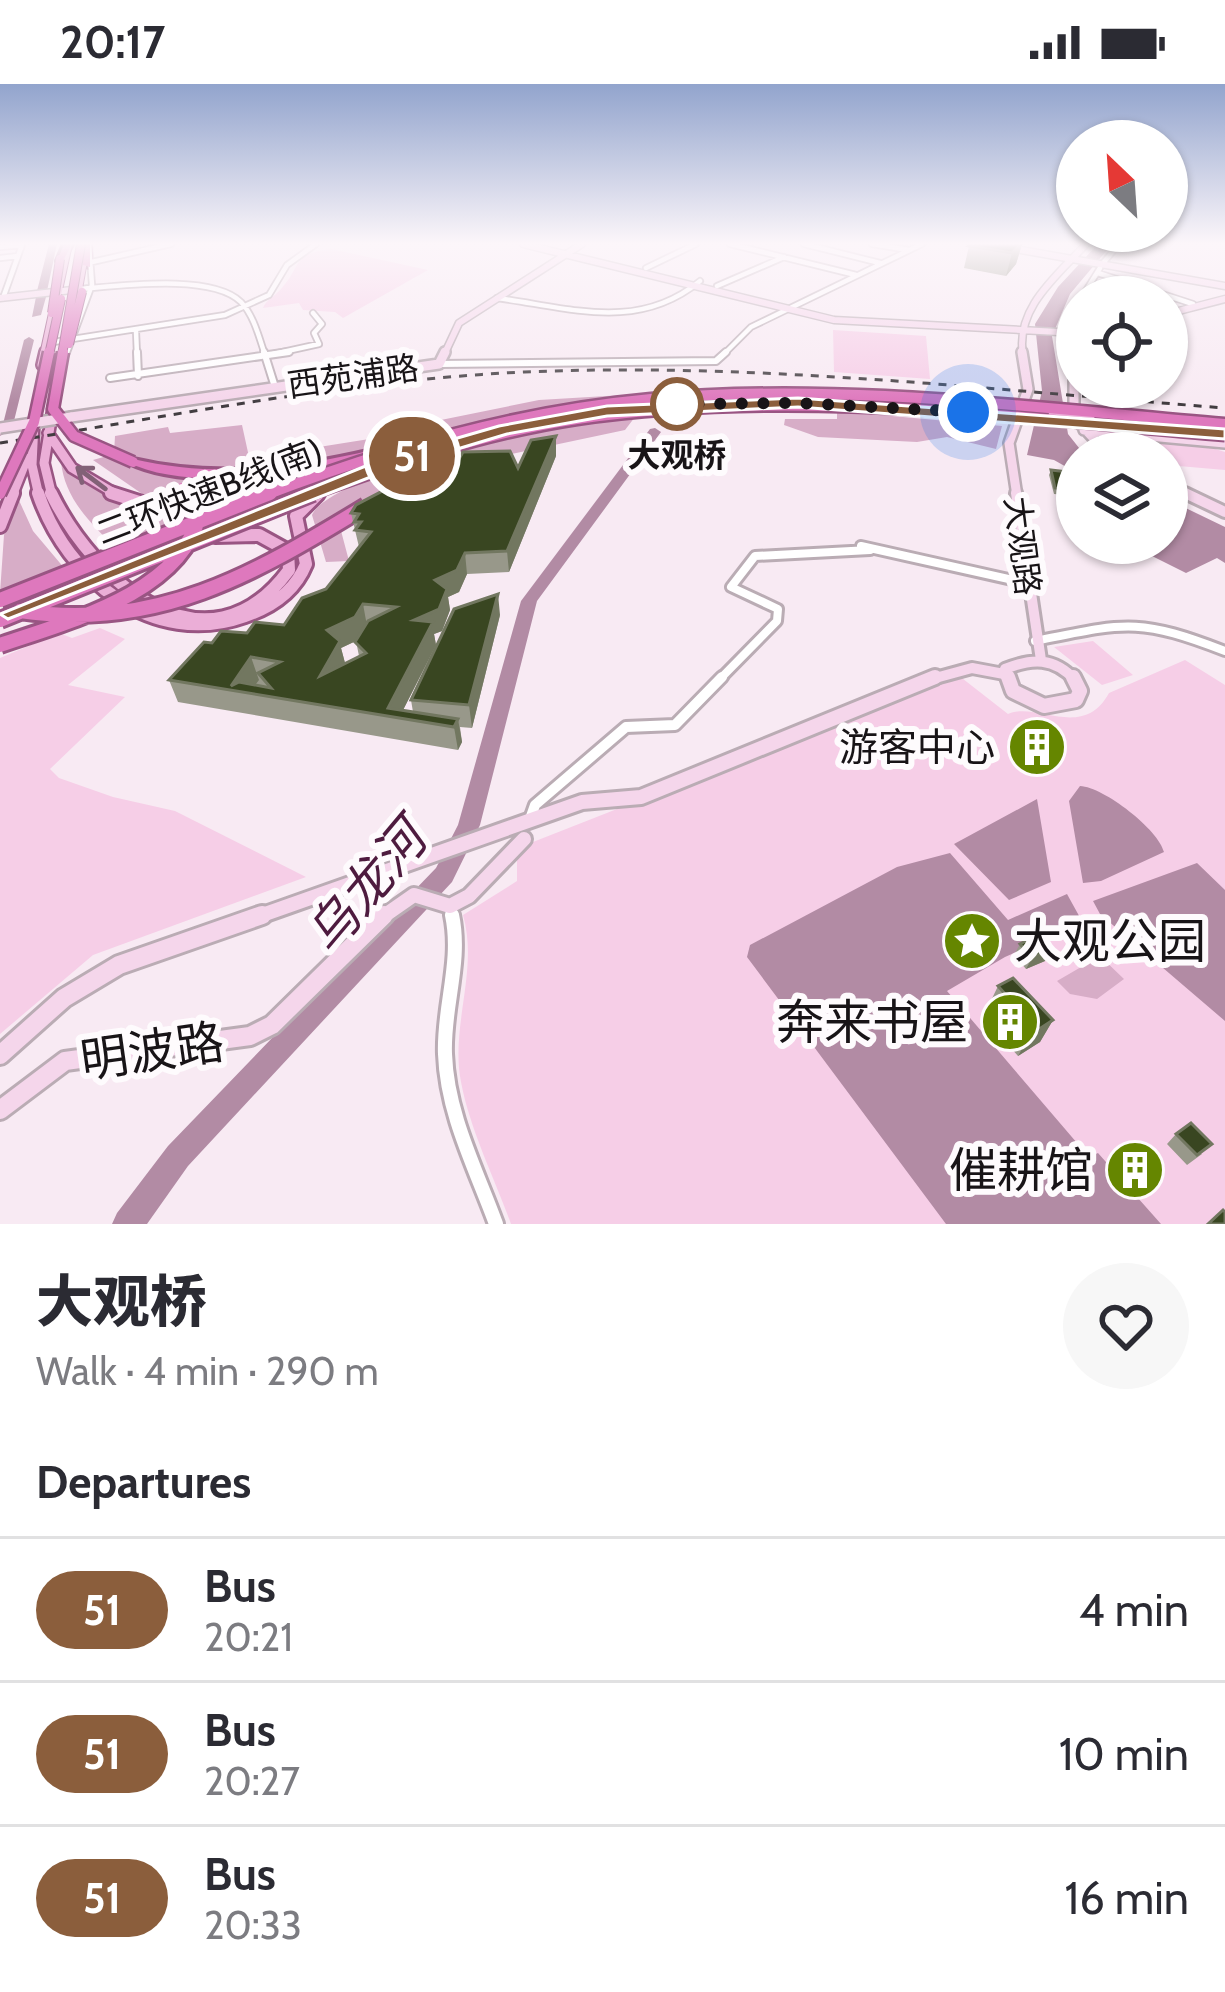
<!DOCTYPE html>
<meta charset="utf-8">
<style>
:root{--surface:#fff;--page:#f7f7f7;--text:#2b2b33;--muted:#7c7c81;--line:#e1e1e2}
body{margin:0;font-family:Cabin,"Noto Sans SC",sans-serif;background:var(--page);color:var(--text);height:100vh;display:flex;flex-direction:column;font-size:45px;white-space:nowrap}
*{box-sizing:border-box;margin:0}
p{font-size:39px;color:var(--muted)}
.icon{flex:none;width:66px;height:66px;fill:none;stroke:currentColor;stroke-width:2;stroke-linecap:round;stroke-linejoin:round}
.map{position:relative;height:1140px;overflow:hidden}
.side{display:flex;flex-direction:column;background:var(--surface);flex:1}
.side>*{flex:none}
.badge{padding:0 24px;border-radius:39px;font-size:42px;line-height:78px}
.needle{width:78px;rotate:335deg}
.controls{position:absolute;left:1056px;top:36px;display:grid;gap:24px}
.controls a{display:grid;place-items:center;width:132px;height:132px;border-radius:50%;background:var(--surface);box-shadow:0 3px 9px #0004;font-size:60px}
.you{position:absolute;width:60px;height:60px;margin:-30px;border:9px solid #fff;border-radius:50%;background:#1a73e8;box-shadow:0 0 0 18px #1a73e833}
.map>.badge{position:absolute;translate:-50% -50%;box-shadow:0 0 0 6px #fff}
h2{padding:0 36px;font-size:45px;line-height:108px}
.round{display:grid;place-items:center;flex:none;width:126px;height:126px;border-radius:63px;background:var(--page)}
.head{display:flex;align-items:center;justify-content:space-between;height:204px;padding:0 36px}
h1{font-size:57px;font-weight:800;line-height:90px}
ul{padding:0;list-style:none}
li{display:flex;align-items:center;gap:36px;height:144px;padding:0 36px;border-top:3px solid var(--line)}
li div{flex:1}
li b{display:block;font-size:45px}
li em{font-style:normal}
li .badge{min-width:132px;font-weight:700;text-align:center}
.status{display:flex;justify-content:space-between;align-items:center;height:84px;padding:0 60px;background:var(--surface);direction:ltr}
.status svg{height:33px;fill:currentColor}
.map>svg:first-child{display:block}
</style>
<div class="status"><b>20:17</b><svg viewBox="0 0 49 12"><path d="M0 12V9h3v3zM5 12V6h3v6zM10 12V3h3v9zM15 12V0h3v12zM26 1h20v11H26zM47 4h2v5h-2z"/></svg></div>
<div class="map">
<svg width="1225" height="1140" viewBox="0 0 1225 1140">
<rect width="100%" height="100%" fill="#f8eaf3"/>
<path fill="#f6cee7" d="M 331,165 L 428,186 L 343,234 L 335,228 L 303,226 L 299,219 L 263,224 C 266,216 274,213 281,205 C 302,182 291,170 331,165 Z
M 833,246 L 926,252 L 930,295 L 834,288 Z
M 1095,350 L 1196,359 L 1225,368 L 1225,386 L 1167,381 L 1167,369 L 1120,369 Z
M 100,544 L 125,555 L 68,601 L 125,613 L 50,685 L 59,694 L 113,713 L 175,727 L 306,793 L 93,871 L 0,950 L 0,574 L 59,549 L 72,554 Z
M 1093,557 L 1133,591 L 1102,601 L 1054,563 Z
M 1185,576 L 1225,601 L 1225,1140 L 511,1140 C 495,1095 470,1046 461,998 C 450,942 479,886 463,831 L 517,797 L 517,776 L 533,758 L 958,591 L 1008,630 C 1037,617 1083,657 1109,609 Z"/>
<path fill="#d7adc7" d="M 623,311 L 543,326 L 215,423 L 151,416 L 93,376 L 114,370 L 115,352 L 168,343 L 170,349 L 242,341 L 249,373 C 311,366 369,353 432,347 L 431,338 L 539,316 Z
M 837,327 L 1002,342 L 996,365 L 947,353 L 917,358 L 818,353 L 784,341 L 785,335 L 837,335 Z
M 635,333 L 625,346 L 440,385 L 340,443 L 349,477 L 326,478 L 312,431 C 331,388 586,328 635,333 Z
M 61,377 L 131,428 L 194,437 L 117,465 C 91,440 64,414 61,377 Z
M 17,412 L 33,447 L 65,485 L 0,509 L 4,451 Z
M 1100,872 L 1124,895 L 1097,915 L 1070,910 L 1057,897 Z"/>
<path fill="#b28ba4" d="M 1098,160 L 1112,160 L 1070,210 L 1052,252 L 1068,350 L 1083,369 L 1077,369 L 1077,389 L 1054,376 L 1027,371 L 1042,307 L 1035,240 L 1058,203 Z
M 1167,415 L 1225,443 L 1225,479 L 1217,474 L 1186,489 L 1126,459 L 1167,459 Z
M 1080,702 C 1104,703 1159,746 1164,768 L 1101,797 L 1083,799 L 1069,717 Z
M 1037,715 L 1051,798 L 1009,816 L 954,760 Z
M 950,769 L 1008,836 L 1067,810 L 1083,839 L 1005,873 L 947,907 L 1089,1073 L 1098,1069 L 1161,1140 L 946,1140 L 747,873 L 750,861 L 897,783 Z
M 1197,779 L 1225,806 L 1225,937 L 1100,830 L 1093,817 Z"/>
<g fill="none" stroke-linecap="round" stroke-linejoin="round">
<path fill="#b28ba4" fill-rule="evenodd" d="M 49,160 L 57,160 L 47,207 L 42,210 L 37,207 Z
M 41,210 L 46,213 L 41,231 L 32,233 L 36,213 Z
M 29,253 L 34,256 L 12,345 L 0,352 L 24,256 Z
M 670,294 L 678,294 L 680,296 L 674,302 L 666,302 L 664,300 Z
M 655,344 L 661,348 L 537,517 L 480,741 L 452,798 L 188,1082 L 147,1140 L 112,1140 L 117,1129 L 168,1062 L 436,784 L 458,741 L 521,517 L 650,345 Z"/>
<g stroke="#baacb4" stroke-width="8">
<path id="street-far4" d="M 730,160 L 856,191
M 804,160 L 880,179
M 872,160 L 909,166
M 0,163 L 22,161 L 3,214
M 0,174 L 18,172
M 92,178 L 171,160
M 1104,178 L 1119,160
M 646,184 L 696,160
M 1098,189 L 1193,220
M 717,202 L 784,173
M 81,205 C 119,202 212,189 241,218 C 254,232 259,253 265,271
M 1082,213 L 1100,184
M 497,214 C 571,224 638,248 700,197
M 1067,246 L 1077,221
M 136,247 L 137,271
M 47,259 L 225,231 L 269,211 L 287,181 L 316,160
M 66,271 L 92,201 L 89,160
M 269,271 L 319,260 L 314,249 L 322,240 L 313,229
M 723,271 L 751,243 L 922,160"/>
</g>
<g stroke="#baacb4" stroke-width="10">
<path id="street-far3" d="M 137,268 L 138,292
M 264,268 L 275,303
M 439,280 L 716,277 L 726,268
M 110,294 L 289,268"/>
</g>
<g stroke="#baacb4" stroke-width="14">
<path id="street-far2" d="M 861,462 L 1026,499
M 1035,557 C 1125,539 1137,533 1225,567
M 719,596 L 777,537 L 778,525 L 731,503 L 755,472 L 870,466"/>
</g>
<g stroke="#baacb4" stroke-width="16">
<path id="street-far1" d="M 529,738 L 535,721 L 626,643 L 675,641 L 722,593
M 450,822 L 452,834"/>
</g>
<g stroke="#baacb4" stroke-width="20">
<path id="street" d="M 452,831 C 462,878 443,923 445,970 C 447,1030 476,1085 496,1140"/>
</g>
<g stroke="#baacb4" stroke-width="9">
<path id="secondary-far4" d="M 523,160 L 834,236 L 1077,249
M 987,160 L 1225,202
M 0,214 L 81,205
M 1167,230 L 1225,215
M 1067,247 L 1075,271
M 444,271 L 459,239 L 582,160
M 1023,271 C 1015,224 1057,192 1086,160"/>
</g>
<g stroke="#baacb4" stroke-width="14">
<path id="secondary-far3" d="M 1074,268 L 1074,333 L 1107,369
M 71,333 L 439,280 L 445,268
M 1084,346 L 1225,359
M 1167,401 L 1191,412
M 1017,412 L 1009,359 L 1028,305 L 1022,268"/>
</g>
<g stroke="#baacb4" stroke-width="16">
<path id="secondary-far2" d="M 1016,409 L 1041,576
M 1185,409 L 1225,428
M 928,596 L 972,584 L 1004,590
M 1009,596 L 1005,585 C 1032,574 1054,573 1075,596"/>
</g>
<g stroke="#baacb4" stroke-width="20">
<path id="secondary-far1" d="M 1008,593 L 1013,607 L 1044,622 L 1076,616 L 1080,607 L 1073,593
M 254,834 L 582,718 L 641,713 L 935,593
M 381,834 L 414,811 L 450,822 L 469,812 L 524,755"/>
</g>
<g stroke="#baacb4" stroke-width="24">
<path id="secondary" d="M 0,971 L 64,914 L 119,881 L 262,831
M 0,1026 L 65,977 L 250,952 L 272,941 L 384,831"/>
</g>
<g stroke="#995583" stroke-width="10">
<path id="primary-far2" d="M 73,233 L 86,160
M 44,271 L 68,160"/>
</g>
<g stroke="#995583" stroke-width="14">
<path id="primary-far1" d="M 42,281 L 45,268
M 812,315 L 909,320
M 1090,333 L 1130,336
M 34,339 L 32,381 L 39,412
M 48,349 L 72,384 L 119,412
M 12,412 L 27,374
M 52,412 L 44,379 L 53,324
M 285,412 L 388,374"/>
</g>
<g stroke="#995583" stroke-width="18">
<path id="primary" d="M 38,409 C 67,495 153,565 245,532 C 272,523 295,507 306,480 L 296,432 L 318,410
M 51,409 C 94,498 207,597 289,486 L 288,467 L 259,451 L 215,452
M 111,409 L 161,425 L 205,428
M 0,442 L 13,409
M 184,450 L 293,409"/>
</g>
<g stroke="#995583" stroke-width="6">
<path id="highway" d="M 64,160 L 72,160 L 63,177 L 57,177 Z
M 82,160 L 90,160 L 90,183 L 83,181 Z
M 372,366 L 376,367 L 376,371 C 307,388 192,410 127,378 L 133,375 C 214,394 292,385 372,366 Z"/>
</g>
<use href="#street-far4" stroke="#fff" stroke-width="4.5"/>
<use href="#street-far3" stroke="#fff" stroke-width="6"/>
<use href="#street-far2" stroke="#fff" stroke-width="8"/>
<use href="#street-far1" stroke="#fff" stroke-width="10"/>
<use href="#street" stroke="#fff" stroke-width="14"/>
<use href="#secondary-far4" stroke="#f5d6eb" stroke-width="6"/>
<use href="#secondary-far3" stroke="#f5d6eb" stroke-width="9"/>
<use href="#secondary-far2" stroke="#f5d6eb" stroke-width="10"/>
<use href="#secondary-far1" stroke="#f5d6eb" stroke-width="14"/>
<use href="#secondary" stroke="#f5d6eb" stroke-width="18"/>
<use href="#primary-far2" stroke="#ebaed7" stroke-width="8"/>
<use href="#primary-far1" stroke="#ebaed7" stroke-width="9"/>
<use href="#primary" stroke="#ebaed7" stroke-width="12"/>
<use href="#highway" fill="#de78bd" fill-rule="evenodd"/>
<path stroke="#423d41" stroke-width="3" stroke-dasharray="8 8" stroke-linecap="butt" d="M 0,359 C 174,332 348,296 524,288 C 758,278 992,306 1225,324"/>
<g stroke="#baacb4" stroke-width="14" stroke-linecap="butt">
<path id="secondary-bridge" d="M 0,344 L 71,333"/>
</g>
<g stroke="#995583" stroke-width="14" stroke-linecap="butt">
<path id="primary-bridge" d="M 1053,331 L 1090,333"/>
</g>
<g stroke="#995583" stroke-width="10" stroke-linecap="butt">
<path id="highway-bridge-far2" d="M 52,229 L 60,175
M 69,260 L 82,208
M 49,271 L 61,215
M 62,271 L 81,160"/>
</g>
<g stroke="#995583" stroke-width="15" stroke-linecap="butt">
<path id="highway-bridge-far1" d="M 63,268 L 53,325 L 74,352 L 133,378
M 182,404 L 187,412
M 0,410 L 34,338 L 49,268
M 263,412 C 388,364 517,327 651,315 C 842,298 1035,324 1225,340
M 305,412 C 393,380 484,349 577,335 C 793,304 1010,333 1225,351"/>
</g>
<g stroke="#995583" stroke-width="20" stroke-linecap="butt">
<path id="highway-bridge" d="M 0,516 L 270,409
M 20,527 C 157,547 253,491 366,422
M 0,536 L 313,409
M 0,561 C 67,538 182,509 199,431 L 185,409"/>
</g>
<use href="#secondary-bridge" stroke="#f5d6eb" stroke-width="9"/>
<use href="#primary-bridge" stroke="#ebaed7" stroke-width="9"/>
<use href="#highway-bridge-far2" stroke="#de78bd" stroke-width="8"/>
<use href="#highway-bridge-far1" stroke="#de78bd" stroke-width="10"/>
<use href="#highway-bridge" stroke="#de78bd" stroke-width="14"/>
</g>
<path fill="#98988a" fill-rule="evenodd" d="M 1022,160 L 1016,180 L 1006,192 L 964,184 L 969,162 Z
M 556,372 L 509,488 L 467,490 L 459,508 L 448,513 L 450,526 L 442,547 L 434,550 L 436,561 L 403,626 L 413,628 L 411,616 L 500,531 L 472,644 L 460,643 L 462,658 L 458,666 L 178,618 L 169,596 L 212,559 L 284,541 L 326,505 L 359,463 L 351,429 ZM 356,557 L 359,572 L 345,579 L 341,564 Z
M 1051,386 L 1077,389 L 1077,412 L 1054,410 L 1049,391 Z
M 1034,643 L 1048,660 L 1044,672 L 1031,670 L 1030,654 Z
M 1020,860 L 1051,865 L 1045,877 L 1026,885 L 1014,871 Z
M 998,902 L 1053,936 L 1040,958 L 1018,972 L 1003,955 L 1007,947 L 987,925 Z
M 1176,1050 L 1202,1070 L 1187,1081 L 1167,1060 Z
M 1125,1071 L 1162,1082 L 1153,1092 L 1137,1104 L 1116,1081 Z"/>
<path fill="#727760" d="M 1022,160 L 1016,180 L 1006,192 L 1012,169 Z
M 556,352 L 556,372 L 509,488 L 507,467 Z
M 465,469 L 467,490 L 459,508 L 448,513 L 450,526 L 442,547 L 434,550 L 436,561 L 399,634 L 388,624 L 414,536 L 435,496 Z
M 498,510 L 500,531 L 472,644 L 469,621 Z
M 363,520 L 367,542 L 360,555 L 341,564 L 345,579 L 320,592 L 327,546 Z
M 251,573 L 259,596 L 249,609 L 231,602 Z
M 458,635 L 462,658 L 458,666 L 454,643 Z
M 1051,865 L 1045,877 L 1026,885 L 1032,874 Z
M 1053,936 L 1040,958 L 1018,972 L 1030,951 Z"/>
<path fill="#394621" stroke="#727760" stroke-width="3" fill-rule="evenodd" d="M 972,160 L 1021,160 L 1012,169 L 969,162 Z
M 556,352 L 507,467 L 465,469 L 457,486 L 435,496 L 447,505 L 439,525 L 414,536 L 433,538 L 388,624 L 458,635 L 454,643 L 169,596 L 204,558 L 212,559 L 221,547 L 247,549 L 255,538 L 284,541 L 302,514 L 326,505 L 371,448 L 355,446 L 361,438 L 354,438 L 359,430 L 351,429 L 356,421 L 432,381 L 455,382 L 463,368 L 510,367 L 518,384 L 531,356 ZM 363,520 L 396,523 L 368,537 L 355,558 L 366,569 L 320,592 L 340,557 L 327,546 L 355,533 ZM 251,573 L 280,578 L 258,589 L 271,604 L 239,598 L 231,602 Z
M 1051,386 L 1077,389 L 1077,407 L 1055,404 Z
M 498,510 L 469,621 L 411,616 L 454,525 Z
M 1034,643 L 1047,645 L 1048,660 L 1036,658 Z
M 1038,851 L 1051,865 L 1032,874 L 1020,860 Z
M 1013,894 L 1053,936 L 1030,951 L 1014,934 L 1022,929 L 998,902 Z
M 1191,1039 L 1212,1060 L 1197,1071 L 1176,1050 Z
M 1141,1059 L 1162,1082 L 1145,1094 L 1125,1071 Z
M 1223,1126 L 1225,1128 L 1225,1140 L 1208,1140 Z"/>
<defs><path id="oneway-shaft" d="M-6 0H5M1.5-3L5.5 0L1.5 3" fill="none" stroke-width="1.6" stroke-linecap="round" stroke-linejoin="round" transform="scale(3)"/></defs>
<use stroke="#826177" href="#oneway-shaft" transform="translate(91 394) rotate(-143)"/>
<linearGradient id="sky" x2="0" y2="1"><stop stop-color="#92a4cd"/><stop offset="0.5" stop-color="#fcf6fa"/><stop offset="1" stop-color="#fcf6fa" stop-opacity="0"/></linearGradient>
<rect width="1225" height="319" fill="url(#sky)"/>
<path fill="#8b5e3c" stroke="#fff" stroke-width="3" d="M 798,314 L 1225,345 L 1225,355 L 798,323 L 607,332 L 507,350 L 391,385 L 8,535 L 0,530 L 378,377 L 499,342 L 607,322 Z"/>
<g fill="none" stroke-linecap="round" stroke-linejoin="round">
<path stroke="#181417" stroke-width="12" stroke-dasharray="0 21.6" d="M 677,320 L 798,319 L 968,328"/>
</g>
<defs>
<g id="building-disc" transform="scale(3)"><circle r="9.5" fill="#658600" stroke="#fefbfd"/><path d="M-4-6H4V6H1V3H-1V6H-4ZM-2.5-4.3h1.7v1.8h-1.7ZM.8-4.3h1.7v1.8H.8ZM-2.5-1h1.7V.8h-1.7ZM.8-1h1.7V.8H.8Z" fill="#fff"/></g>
<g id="sight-disc" transform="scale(3)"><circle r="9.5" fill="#658600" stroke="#fefbfd"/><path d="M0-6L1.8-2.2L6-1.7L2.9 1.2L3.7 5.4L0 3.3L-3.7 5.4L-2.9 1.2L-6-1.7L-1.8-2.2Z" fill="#fff"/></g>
</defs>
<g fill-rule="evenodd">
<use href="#building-disc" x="1037" y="663"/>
<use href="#sight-disc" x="972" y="857"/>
<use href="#building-disc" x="1010" y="938"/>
<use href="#building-disc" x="1135" y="1086"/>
</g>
<circle fill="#fff" stroke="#8b5e3c" stroke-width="6" cx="677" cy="320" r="24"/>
<g text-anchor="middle" stroke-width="12" stroke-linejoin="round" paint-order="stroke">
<g font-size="33" fill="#181417" stroke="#fefbfd">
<text transform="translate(353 292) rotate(-8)" y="12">西苑浦路</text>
<text transform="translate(209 407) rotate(-21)" y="12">二环快速B线(南)</text>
<text transform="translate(1023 462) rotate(83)" y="12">大观路</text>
</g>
<g font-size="33" font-weight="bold" fill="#181417" stroke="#fefbfd">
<text x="677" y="383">大观桥</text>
</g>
<g font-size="39" fill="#181417" stroke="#fefbfd" text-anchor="end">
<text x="995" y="677">游客中心</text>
</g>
<g font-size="48" fill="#181417" stroke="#fefbfd" text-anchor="end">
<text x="1014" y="874" text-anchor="start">大观公园</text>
<text x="968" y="955">奔来书屋</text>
<text x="1093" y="1103">催耕馆</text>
</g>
<g font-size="48" fill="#181417" stroke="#fefbfd">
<text transform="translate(152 967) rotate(-8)" y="17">明波路</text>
</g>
<g font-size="51" font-style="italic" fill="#4e1b3f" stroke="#fefbfd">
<text transform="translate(366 803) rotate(-50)" y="18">乌龙河</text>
</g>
</g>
</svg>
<div class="controls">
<a><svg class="needle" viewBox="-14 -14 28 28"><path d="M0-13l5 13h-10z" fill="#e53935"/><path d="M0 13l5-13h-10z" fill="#7c7c81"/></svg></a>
<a><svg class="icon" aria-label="locate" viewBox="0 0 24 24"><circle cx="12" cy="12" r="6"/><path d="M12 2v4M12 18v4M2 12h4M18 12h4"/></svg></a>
<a><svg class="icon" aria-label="layers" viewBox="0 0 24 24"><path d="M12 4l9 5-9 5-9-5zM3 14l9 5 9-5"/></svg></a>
</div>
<div class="you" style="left:968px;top:328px"></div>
<b class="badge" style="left:412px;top:372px;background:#8b5e3c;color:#fff">51</b>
</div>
<section class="side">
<div class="head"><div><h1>大观桥</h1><p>Walk · 4 min · 290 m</p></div><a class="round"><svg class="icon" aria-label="heart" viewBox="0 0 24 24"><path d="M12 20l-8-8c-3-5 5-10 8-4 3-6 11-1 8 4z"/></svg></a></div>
<h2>Departures</h2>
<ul>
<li><span class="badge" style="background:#8b5e3c;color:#fff">51</span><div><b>Bus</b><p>20:21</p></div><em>4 min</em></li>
<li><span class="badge" style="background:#8b5e3c;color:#fff">51</span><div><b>Bus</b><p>20:27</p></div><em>10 min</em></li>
<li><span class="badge" style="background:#8b5e3c;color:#fff">51</span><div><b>Bus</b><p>20:33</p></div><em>16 min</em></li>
</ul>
</section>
